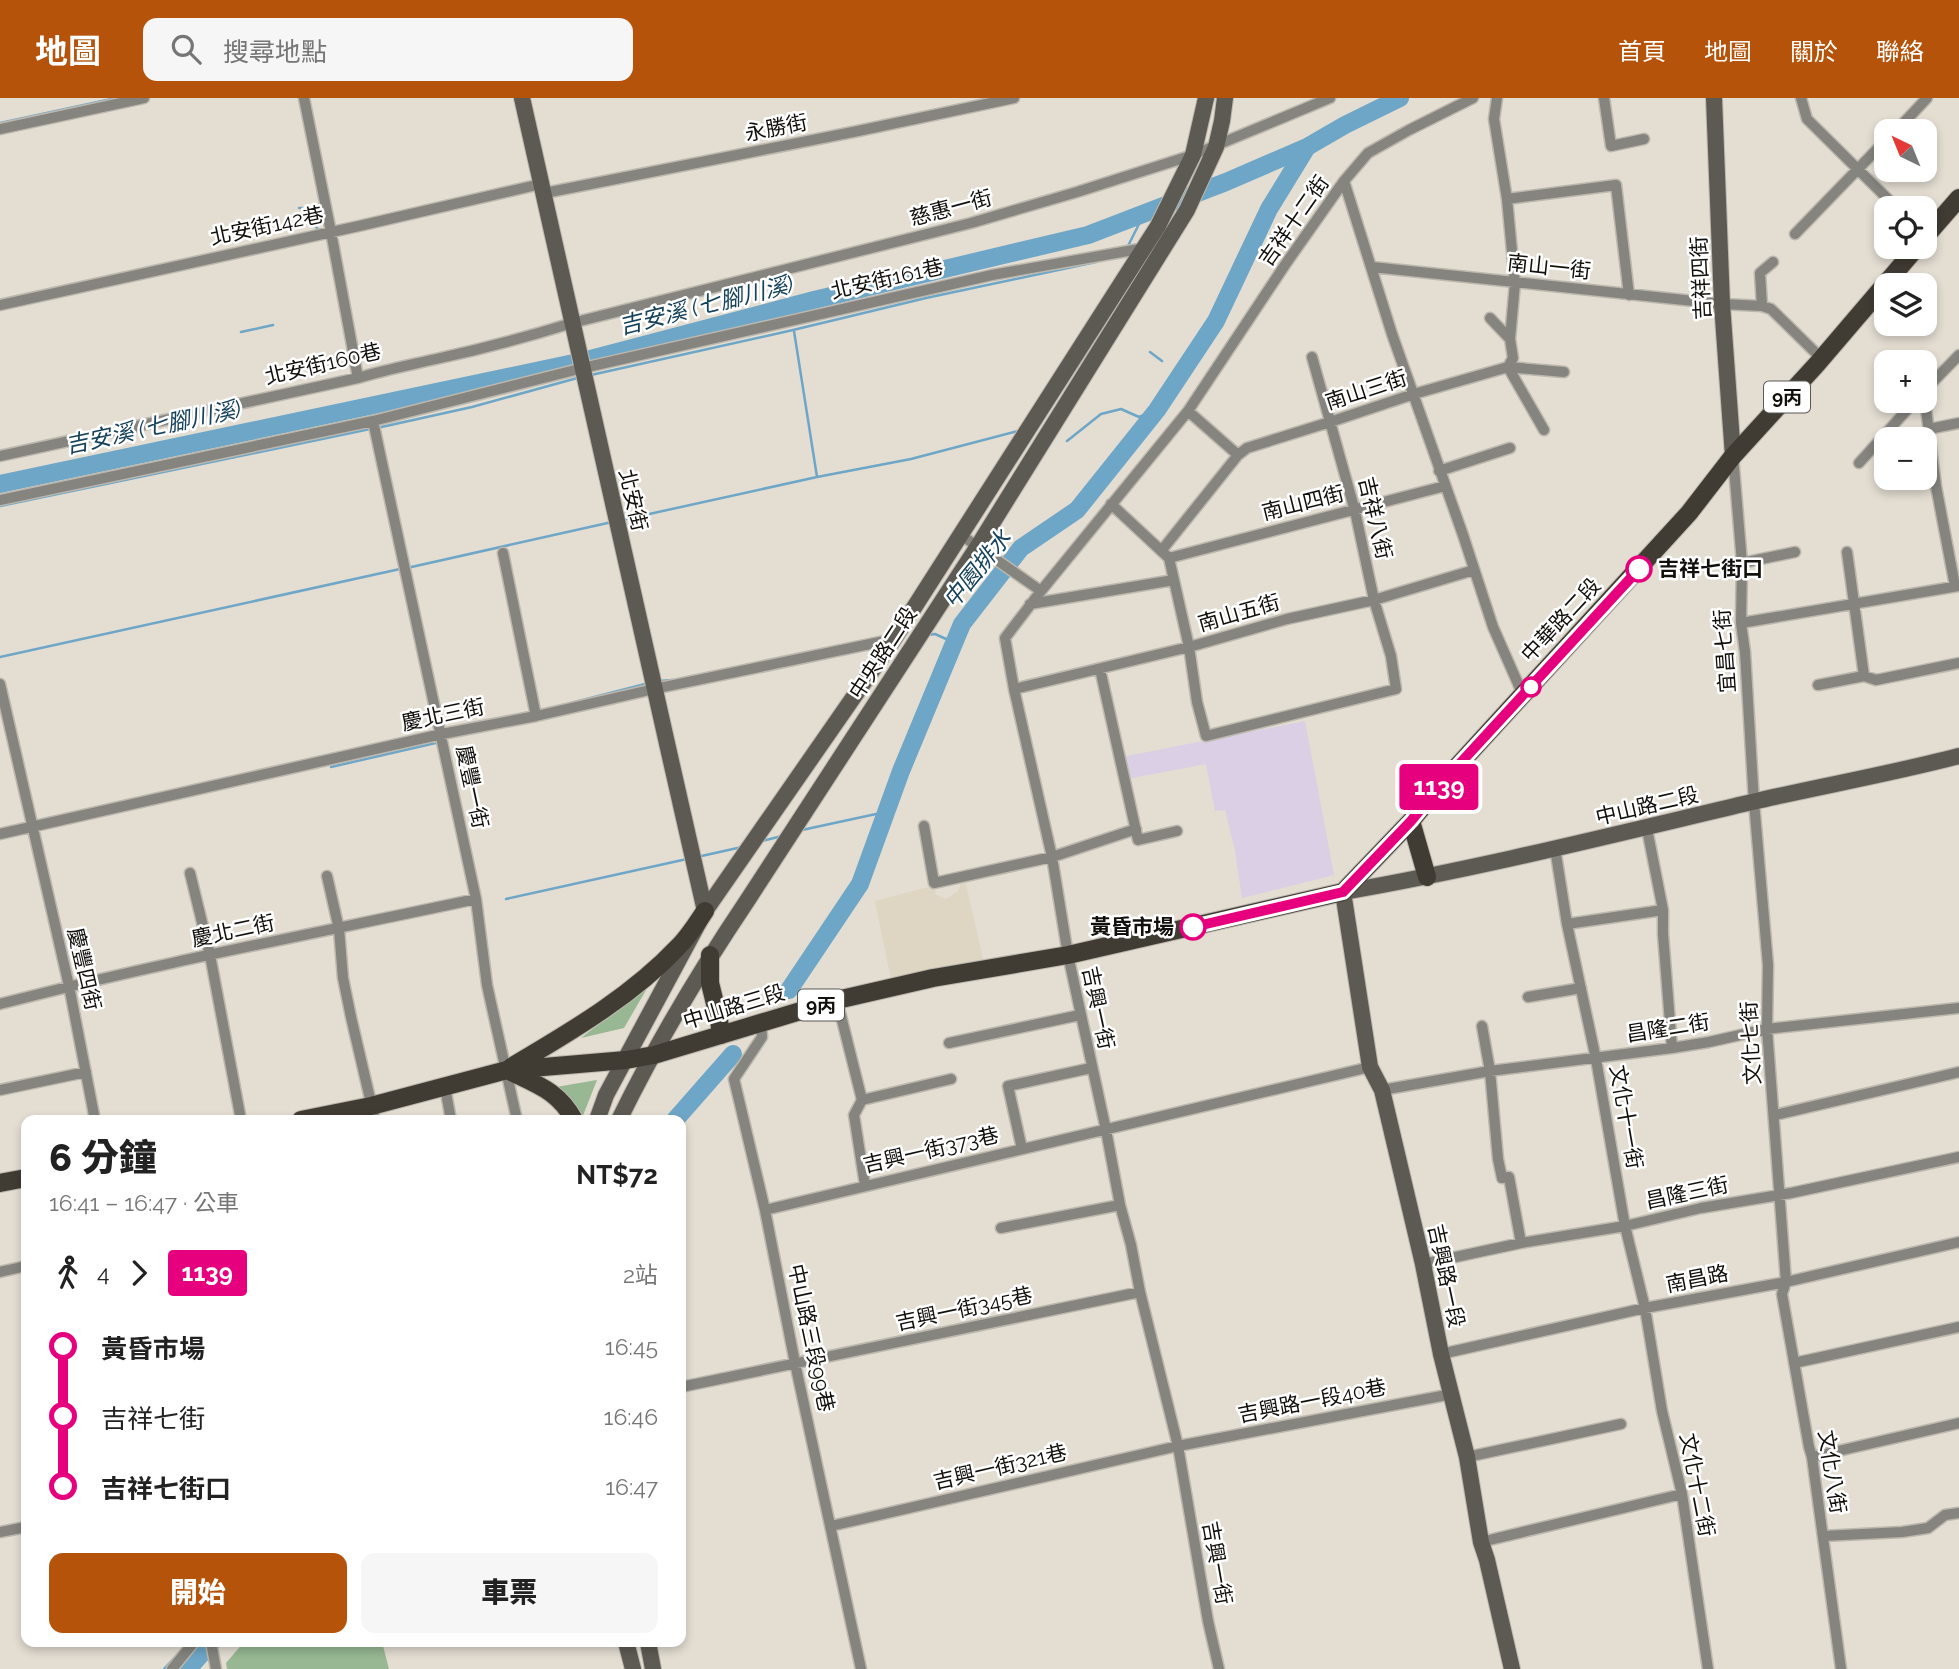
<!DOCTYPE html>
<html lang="zh-TW">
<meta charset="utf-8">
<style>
:root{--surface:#fff;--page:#f6f6f6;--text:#222;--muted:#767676;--accent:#b45309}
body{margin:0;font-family:Raleway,"Noto Sans TC",sans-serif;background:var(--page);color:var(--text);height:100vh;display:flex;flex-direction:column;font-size:26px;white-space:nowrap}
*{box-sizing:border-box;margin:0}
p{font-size:23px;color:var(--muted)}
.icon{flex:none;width:38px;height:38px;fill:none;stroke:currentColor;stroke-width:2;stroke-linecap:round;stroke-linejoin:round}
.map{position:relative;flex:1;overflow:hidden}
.panel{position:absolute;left:21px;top:1017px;width:665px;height:532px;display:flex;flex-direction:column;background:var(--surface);border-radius:14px;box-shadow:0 4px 10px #0003}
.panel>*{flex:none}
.badge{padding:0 14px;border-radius:5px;font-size:24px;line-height:46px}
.needle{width:46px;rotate:317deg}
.controls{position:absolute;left:1874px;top:21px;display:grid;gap:14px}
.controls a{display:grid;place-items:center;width:63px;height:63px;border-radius:14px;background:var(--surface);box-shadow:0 4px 10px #0003;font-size:35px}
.map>.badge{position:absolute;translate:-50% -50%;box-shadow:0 0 0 4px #fff}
.legs{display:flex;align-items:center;gap:10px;height:77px;padding:0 28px;font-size:23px}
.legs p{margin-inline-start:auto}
.summary{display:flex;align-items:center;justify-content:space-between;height:119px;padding:0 28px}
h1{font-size:38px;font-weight:800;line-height:52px}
.button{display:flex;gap:14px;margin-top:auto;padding:14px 28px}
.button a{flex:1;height:80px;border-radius:14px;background:var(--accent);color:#fff;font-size:28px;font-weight:800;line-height:80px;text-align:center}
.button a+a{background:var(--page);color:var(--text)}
ul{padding:0 28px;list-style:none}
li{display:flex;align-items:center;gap:24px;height:70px;font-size:26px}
li i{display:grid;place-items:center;width:10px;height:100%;margin:0 9px;background:currentColor}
li i::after{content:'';width:18px;height:18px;margin:-9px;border:5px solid;border-radius:50%;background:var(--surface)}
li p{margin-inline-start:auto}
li:first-child i{background:linear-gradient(#0000 50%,currentColor 0)}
li:last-child i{background:linear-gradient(currentColor 50%,#0000 0)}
header{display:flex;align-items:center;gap:42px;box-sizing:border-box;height:98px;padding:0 35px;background:var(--accent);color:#fff}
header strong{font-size:33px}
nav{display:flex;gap:38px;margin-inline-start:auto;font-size:24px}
.search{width:490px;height:63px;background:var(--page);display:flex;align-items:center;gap:18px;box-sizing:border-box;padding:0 24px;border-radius:14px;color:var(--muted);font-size:26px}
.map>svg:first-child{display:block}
</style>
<header>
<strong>地圖</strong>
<div class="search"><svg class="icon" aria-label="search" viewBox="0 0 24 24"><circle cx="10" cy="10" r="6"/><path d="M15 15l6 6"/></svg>搜尋地點</div>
<nav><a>首頁</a><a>地圖</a><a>關於</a><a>聯絡</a></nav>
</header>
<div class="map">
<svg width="1959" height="1571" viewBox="0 0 1959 1571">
<rect width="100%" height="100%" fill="#e3ddd2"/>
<path fill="#dacfe4" d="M 1305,623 L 1334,777 L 1242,800 L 1235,752 L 1225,712 L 1215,713 L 1206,666 L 1127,681 L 1122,659 Z"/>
<path fill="#ded5c2" d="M 961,786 L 966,786 L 983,861 L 891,881 L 875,803 L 933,788 L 936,797 L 946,801 L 957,794 Z"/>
<path fill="#97b892" d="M 649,887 L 624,930 L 581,940 Z
M 597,982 L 582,1020 L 556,989 Z
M 244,1544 L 382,1544 L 389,1571 L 227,1571 L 226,1565 Z"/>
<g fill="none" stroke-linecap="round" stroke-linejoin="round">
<path stroke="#6ea6c7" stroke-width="2.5" d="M 0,25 L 116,0
M 299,110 L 303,110 L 319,133
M 1128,148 L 1144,116
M 794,233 L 817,379
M 241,234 L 273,227
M 1150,254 L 1162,263
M 591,277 L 793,232 L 926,200 L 1096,164
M 377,330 L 472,309 L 581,279
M 1067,343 L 1101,316 L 1121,311 L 1139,319 L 1157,312
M 0,408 L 370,331
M 622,422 L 817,379 L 911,361 L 1018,333
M 407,470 L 612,424
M 928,537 L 935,536 L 955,545
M 0,559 L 400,471
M 659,583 L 673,582
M 571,605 L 649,585
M 331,669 L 440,644
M 802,732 L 876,716 L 884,720
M 762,743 L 782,738
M 697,759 L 742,749
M 506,801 L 687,761
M 164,1571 L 176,1558"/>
<path stroke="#6ea6c7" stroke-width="18" d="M 0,386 L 583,263 L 814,202 L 1088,137 L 1226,84 L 1307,49 L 1345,27 L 1400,0
M 789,892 L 860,786 L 901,673 L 962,526 L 1021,450 L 1077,412 L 1157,312 L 1216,223 L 1269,111 L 1307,49
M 675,1022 L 733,956
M 188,1571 L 212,1544"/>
<g stroke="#bdb8ae" stroke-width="13">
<path id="street" d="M 304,0 L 331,134 L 358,280
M 1497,0 L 1494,21 L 1507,101 L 1515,185 L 1510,241 L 1513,260 L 1508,269
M 1604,0 L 1611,48 L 1644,41
M 1801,0 L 1807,21 L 1897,110
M 0,31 L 144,0
M 1896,33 L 1927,0
M 1344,83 L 1392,236 L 1463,437 L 1493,529 L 1523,597
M 545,95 L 858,33 L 1014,0
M 1507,101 L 1616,87 L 1629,197
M 1795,136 L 1886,42
M 1372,169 L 1722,206 L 1762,208 L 1771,211 L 1821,260
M 0,207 L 359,128 L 541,86
M 1762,208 L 1760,175 L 1773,164
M 1490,220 L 1510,241
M 1508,269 L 1544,332
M 1925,292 L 1959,257
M 1925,303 L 1936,388 L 1955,488
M 1188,313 L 1238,357
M 373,323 L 476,801 L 487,887 L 517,1022
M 1929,331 L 1959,325
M 0,358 L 358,280 C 384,272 410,267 436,261 C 482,251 527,239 572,225 L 971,125 L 1077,94 L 1193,57 L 1330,0
M 1733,358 L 1742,465 L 1741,525 L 1745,554 L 1754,704 L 1768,867 L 1767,931 L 1786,1184 L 1782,1196 L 1809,1349 L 1812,1359 L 1841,1571
M 1859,365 L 1915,303
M 1439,373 L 1510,350
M 0,402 L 373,323 L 583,270 L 992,177 L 1145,150
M 1111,406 L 1169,460 L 1189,549 L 1197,604 L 1206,638 L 1396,591 L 1391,558 L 1374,502 L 1355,413 L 1312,259
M 961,437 L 1041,493
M 1162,452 L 1238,357 L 1247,350 L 1330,324 L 1414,296 L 1508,269 L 1564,274
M 1847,454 L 1864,578
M 503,455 L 536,618
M 1169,460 L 1445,388
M 1742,465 L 1795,454
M 1030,506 L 1174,482
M 1741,525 L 1959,488
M 1100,571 L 1138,742 L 1177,733
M 0,586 L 69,888 L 95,1022
M 1818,587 L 1864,578 L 1876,582 L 1959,565
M 1014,591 L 1189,549 L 1287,521 L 1374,502 L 1474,472
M 924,728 L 934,785 L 1052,759 L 1136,731
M 1647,731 L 1663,812 L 1663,836 L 1672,950
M 0,736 L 442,636 L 536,618 L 654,591 L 894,541
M 1555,750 L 1567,826 L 1596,961 L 1625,1128 L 1645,1210 L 1662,1313 L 1682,1396 L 1708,1571
M 190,775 L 210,857 L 241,1022
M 327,778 L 339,831 L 343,880 L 351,919 L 375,1022
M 1567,826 L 1663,812
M 1528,899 L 1581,890
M 837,902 L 862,1002
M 0,906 C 157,865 317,835 476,801
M 761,925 L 762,939 L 734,981 L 765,1112 L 795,1265 L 861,1571
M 1482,928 L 1490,973 L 1498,1061 L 1502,1080 L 1509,1079 L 1521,1145
M 949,945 L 1080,917
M 445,989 L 451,1022
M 0,992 L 86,974
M 1382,992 L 1490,973 L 1672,950 L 1709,944 L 1767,931 L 1959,910
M 862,1002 L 951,981
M 862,1002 L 854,1017 L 865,1087
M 1775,1017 L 1959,974
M 1022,1051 L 1008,988 L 1091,970
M 765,1112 L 1370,969
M 1001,1130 L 1120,1107
M 1423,1166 L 1521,1145 L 1625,1128 L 1701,1110 L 1791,1095 L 1959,1059
M 0,1174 L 26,1168
M 1441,1256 L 1645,1210 L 1786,1184 L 1959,1144
M 1794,1265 L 1959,1229
M 681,1289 L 1140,1194
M 1467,1359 L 1621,1326
M 1812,1359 L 1959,1325
M 831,1428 L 1178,1348 L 1452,1296
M 0,1434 L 26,1429
M 1823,1438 L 1902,1434 L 1928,1430 L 1945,1417 L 1959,1415
M 1481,1444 L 1682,1396
M 211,1544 L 216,1571
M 172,1571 L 194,1544
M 1219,1571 L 1208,1523 L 1178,1348 L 1140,1194 L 1131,1147 L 1120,1107 L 1106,1032 L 1068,857 L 1052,759 L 1014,591 L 1005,540 L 1041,493 L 1188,313 L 1287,164 L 1344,83 L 1368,55 L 1409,32 L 1473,0"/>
</g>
<g stroke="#bdb8ae" stroke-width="18">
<path id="secondary" d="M 522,0 C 584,270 643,542 705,813
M 1714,0 L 1722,206 L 1733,358
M 597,1022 L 606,997 L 705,813 L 894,541 L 1158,128 L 1193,57 L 1206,0
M 619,1022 C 656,946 700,873 747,803 L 978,448 L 1187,112 L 1216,49 L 1222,23 L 1225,0
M 626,1544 L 633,1571
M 648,1544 L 653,1571
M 1512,1571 L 1487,1462 L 1481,1444 L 1467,1359 L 1441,1256 L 1423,1166 L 1382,992 L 1370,969 L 1343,794 C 1481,770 1616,736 1752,704 C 1821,688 1890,676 1959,658"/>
</g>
<g stroke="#bdb8ae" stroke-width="20">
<path id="primary" d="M 1925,139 L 1959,100
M 1411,723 L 1427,779
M 710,857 L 710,885 L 719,922 L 721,937
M 511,969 C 570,934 631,899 679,848 C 689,838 697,825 705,813
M 507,972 C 535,986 558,992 574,1022
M 301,1022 L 371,1008 L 507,972 L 626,962 L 654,957 L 837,902 L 933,880 L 1068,857 L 1343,794 L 1411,723 L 1442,685 L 1689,415 L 1733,358 L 1817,266 L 1917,149
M 0,1085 L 26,1080"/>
</g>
<use href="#street" stroke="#86847f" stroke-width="10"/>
<use href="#secondary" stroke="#5d5953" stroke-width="16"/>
<use href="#primary" stroke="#403c34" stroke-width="18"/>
</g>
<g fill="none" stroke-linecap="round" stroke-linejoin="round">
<g stroke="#fff" stroke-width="16">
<path id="line-1" d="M 1193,829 L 1343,794 L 1411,723 L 1442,685 L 1639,471"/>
</g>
<use href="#line-1" stroke="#e6007e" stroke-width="10"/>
</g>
<g fill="#fff" stroke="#e6007e" stroke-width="3.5">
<circle cx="1639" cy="471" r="12"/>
<circle cx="1531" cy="589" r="9"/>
<circle cx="1193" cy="829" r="12"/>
</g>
<g text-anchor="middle" stroke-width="5" stroke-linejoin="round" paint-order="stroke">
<g fill="#fff" stroke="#595855" stroke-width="2">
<rect x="1764" y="283.5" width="46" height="31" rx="5"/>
<rect x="798" y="891.5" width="46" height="31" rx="5"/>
</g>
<g font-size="19" font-weight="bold" fill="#12100c">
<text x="1787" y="306">9丙</text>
<text x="821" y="914">9丙</text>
</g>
<g font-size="21" fill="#12100c" stroke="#fff">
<text transform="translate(776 30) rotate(-11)" y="7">永勝街</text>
<text transform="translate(951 110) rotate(-15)" y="7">慈惠一街</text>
<text transform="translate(1294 123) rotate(-55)" y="7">吉祥十二街</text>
<text transform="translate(267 128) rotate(-12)" y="7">北安街142巷</text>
<text transform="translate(1549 169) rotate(6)" y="7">南山一街</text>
<text transform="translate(1701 180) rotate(-93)" y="7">吉祥四街</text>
<text transform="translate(887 181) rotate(-13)" y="7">北安街161巷</text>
<text transform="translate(323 266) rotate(-13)" y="7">北安街160巷</text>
<text transform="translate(1366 292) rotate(-18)" y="7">南山三街</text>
<text transform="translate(633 402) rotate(77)" y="7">北安街</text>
<text transform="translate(1303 405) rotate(-14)" y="7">南山四街</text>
<text transform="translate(1375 420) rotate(77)" y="7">吉祥八街</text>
<text transform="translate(1239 515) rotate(-16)" y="7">南山五街</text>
<text transform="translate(1561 522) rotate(-47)" y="7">中華路二段</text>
<text transform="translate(1725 553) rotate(-94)" y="7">宜昌七街</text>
<text transform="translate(883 555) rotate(-57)" y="7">中央路二段</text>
<text transform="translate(443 617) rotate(-12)" y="7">慶北三街</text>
<text transform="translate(472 689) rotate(78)" y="7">慶豐一街</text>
<text transform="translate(1647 708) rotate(-13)" y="7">中山路二段</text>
<text transform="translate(233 833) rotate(-12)" y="7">慶北二街</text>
<text transform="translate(84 871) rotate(77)" y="7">慶豐四街</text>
<text transform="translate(734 909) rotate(-17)" y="7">中山路三段</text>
<text transform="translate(1098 910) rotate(78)" y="7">吉興一街</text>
<text transform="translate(1668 930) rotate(-9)" y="7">昌隆二街</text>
<text transform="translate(1751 945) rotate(-93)" y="7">文化七街</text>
<text transform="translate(1626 1019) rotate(80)" y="7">文化十一街</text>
<text transform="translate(931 1052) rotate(-13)" y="7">吉興一街373巷</text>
<text transform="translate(1687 1095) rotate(-12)" y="7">昌隆三街</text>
<text transform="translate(1446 1178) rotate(78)" y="7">吉興路一段</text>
<text transform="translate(1697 1181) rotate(-11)" y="7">南昌路</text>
<text transform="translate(964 1211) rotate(-12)" y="7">吉興一街345巷</text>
<text transform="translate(811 1240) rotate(78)" y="7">中山路三段99巷</text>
<text transform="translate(1312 1303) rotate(-11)" y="7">吉興路一段40巷</text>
<text transform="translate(1000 1369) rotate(-13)" y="7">吉興一街321巷</text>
<text transform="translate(1832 1374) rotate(81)" y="7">文化八街</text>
<text transform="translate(1697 1387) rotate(79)" y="7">文化十二街</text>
<text transform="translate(1217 1465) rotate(80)" y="7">吉興一街</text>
</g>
<g font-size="21" font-weight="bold" fill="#12100c" stroke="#fff" text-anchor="start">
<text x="1658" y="478">吉祥七街口</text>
<text x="1174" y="836" text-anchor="end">黃昏市場</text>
</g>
<g font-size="23" font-style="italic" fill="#16435b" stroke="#fff">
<text transform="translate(706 207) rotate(-14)" y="8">吉安溪 (七腳川溪)</text>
<text transform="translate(153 329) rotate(-12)" y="8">吉安溪 (七腳川溪)</text>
<text transform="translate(977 471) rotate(-51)" y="8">中園排水</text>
</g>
</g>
</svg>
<div class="controls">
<a><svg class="needle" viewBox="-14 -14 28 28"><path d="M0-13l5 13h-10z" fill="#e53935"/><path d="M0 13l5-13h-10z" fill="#767676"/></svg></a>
<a><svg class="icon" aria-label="locate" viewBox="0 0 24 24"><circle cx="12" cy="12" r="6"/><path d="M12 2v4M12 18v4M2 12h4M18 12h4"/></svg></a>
<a><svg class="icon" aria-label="layers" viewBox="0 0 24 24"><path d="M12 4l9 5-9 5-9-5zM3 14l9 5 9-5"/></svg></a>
<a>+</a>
<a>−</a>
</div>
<b class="badge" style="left:1439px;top:689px;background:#e6007e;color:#fff">1139</b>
<section class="panel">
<div class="summary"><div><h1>6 分鐘</h1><p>16:41 – 16:47 · 公車</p></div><b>NT$72</b></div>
<div class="legs"><svg class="icon" aria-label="walk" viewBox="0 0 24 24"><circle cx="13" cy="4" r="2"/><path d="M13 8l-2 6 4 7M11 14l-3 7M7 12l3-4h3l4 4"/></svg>4<svg class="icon" aria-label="forward" viewBox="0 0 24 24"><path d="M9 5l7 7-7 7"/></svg><b class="badge" style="background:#e6007e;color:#fff">1139</b><p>2站</p></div>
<ul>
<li><i style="color:#e6007e"></i><b>黃昏市場</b><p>16:45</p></li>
<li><i style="color:#e6007e"></i><span>吉祥七街</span><p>16:46</p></li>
<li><i style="color:#e6007e"></i><b>吉祥七街口</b><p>16:47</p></li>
</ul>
<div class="button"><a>開始</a><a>車票</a></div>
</section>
</div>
